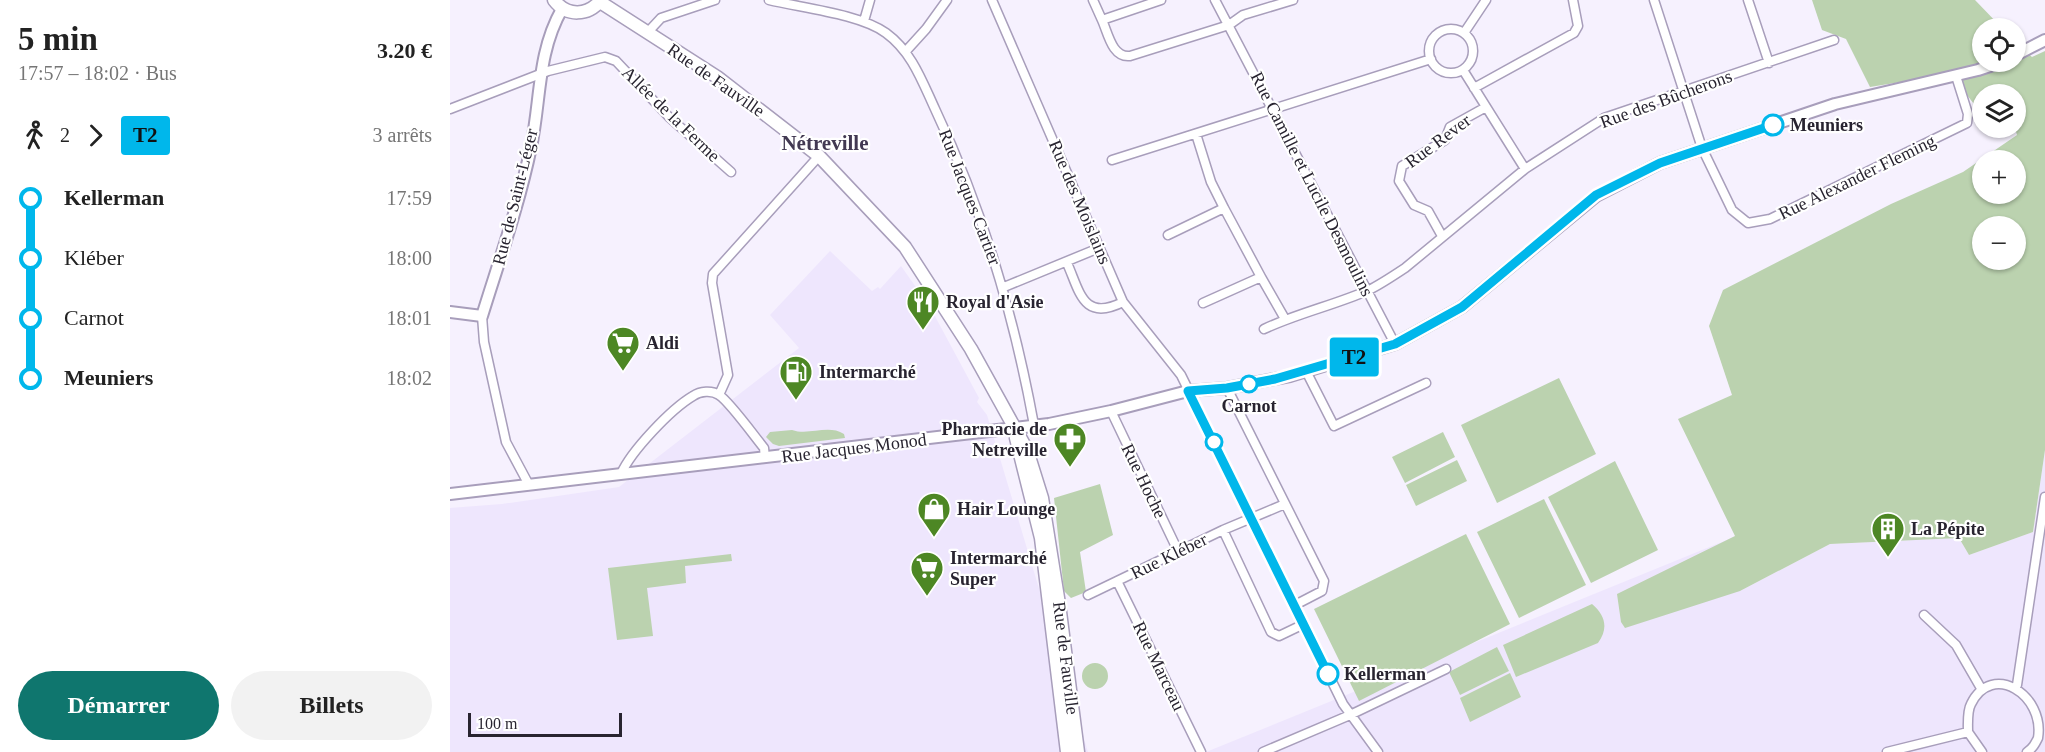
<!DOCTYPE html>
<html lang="fr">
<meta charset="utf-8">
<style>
:root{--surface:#fff;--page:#f2f2f2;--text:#222;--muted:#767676;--accent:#0f766e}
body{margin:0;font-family:"Times New Roman",serif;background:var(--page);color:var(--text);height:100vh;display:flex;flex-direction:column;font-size:22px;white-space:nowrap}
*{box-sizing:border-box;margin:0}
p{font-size:20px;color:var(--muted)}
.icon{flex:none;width:33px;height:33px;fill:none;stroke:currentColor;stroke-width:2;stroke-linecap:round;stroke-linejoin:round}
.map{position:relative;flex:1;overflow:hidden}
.panel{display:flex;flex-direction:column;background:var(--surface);width:450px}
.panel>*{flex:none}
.badge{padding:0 12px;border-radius:4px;font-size:21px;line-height:39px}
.tools{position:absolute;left:1522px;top:18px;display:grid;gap:12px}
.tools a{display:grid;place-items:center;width:54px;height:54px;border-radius:50%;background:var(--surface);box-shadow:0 2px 4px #0004;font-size:30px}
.scale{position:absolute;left:18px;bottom:15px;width:154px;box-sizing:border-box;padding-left:6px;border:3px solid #282430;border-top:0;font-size:16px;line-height:21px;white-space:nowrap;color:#282430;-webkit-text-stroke:4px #fff;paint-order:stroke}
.map>.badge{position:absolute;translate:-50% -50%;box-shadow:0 0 0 3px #fff}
.legs{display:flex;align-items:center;gap:9px;height:66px;padding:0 18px;font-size:20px}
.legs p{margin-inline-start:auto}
.head{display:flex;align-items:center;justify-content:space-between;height:102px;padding:0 18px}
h1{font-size:33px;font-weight:600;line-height:45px}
.action{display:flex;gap:12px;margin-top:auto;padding:12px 18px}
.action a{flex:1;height:69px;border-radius:36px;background:var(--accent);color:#fff;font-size:24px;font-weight:600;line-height:69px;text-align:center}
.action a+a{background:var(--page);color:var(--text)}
ul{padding:0 18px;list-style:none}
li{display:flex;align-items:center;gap:21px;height:60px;font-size:22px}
li i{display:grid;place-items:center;width:9px;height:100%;margin:0 8px;background:currentColor}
li i::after{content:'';width:15px;height:15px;margin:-8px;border:4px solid;border-radius:50%;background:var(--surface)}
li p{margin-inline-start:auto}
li:first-child i{background:linear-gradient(#0000 50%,currentColor 0)}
li:last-child i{background:linear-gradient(currentColor 50%,#0000 0)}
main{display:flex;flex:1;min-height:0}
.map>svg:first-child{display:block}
</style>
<main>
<section class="panel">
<div class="head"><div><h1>5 min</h1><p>17:57 – 18:02 · Bus</p></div><b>3.20 €</b></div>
<div class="legs"><svg class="icon" aria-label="walk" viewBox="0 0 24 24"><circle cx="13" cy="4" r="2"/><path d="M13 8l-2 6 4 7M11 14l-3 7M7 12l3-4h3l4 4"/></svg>2<svg class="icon" aria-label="forward" viewBox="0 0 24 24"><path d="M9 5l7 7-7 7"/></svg><b class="badge" style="background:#00b7eb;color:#111">T2</b><p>3 arrêts</p></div>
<ul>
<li><i style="color:#00b7eb"></i><b>Kellerman</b><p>17:59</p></li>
<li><i style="color:#00b7eb"></i><span>Kléber</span><p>18:00</p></li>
<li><i style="color:#00b7eb"></i><span>Carnot</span><p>18:01</p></li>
<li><i style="color:#00b7eb"></i><b>Meuniers</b><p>18:02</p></li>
</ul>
<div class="action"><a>Démarrer</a><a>Billets</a></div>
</section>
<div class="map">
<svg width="1595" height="752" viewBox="0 0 1595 752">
<rect width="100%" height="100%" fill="#f6f1fe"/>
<path fill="#eee6fd" d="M 380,251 L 422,291 L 428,287 L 430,289 L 451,266 L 480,307 L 529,398 L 527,402 L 537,415 L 638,752 L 0,752 L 0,508 L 52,504 L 169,487 L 349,348 L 320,315 Z
M 1595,450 L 1595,752 L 756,752 L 1284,537 L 1290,591 L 1380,544 L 1509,538 L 1519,555 L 1583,532 Z"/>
<path fill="#bbd2af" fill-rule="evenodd" d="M 1362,0 L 1525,0 L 1552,28 L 1533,28 L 1533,62 L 1566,62 L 1566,43 L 1582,57 L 1595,51 L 1595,450 L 1583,532 L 1519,555 L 1509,538 L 1380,544 L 1290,591 L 1175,628 L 1171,622 L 1167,594 L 1285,536 L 1228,419 L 1282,395 L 1259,326 L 1273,290 L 1441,204 L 1513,172 L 1567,135 L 1565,128 L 1566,94 L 1533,94 L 1533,104 L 1524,104 L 1509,85 L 1506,73 L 1420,87 L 1396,39 L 1372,30 ZM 1533,160 L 1566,160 L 1566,194 L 1533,194 ZM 1533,226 L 1566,226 L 1566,260 L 1533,260 Z
M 1109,378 L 1146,454 L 1047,503 L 1011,425 Z
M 342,430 C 359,436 378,424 394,434 L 395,438 L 329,446 L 323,444 L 316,437 L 320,432 Z
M 993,432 L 1005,457 L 955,483 L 942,457 Z
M 1007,460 L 1017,481 L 966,506 L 956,485 Z
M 1165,461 L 1208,550 L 1141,583 L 1098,497 Z
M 650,484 L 663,535 L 630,552 L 636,592 L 621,598 L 614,591 L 604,498 Z
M 1094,499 L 1136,585 L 1069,618 L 1027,532 Z
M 1016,534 L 1060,624 L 909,701 L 864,609 Z
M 281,554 L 282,561 L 235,566 L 236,583 L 197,588 L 203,636 L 167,640 L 158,568 Z
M 1142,604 C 1155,615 1159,628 1148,643 L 1066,677 L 1053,645 Z
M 1047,647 L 1059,671 L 1010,695 L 999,672 Z
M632 676a13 13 0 1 1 26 0a13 13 0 1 1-26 0Z
M 1060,673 L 1071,697 L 1020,722 L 1010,698 Z"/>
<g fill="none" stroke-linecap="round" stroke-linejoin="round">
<g stroke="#a89ebb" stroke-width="11">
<path id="minor" d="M 319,0 C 352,8 410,14 436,33 C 462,52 472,81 485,109 C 533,210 564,315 584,425
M 542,0 L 673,302 L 731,375 L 893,704 L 928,752
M 643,0 L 652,20
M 711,0 L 652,20 C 658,33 662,58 680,56 L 779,25 L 793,15 L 843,0
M 765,0 L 945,344
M 1204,0 L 1252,148 L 1282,210 L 1298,223 L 1320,219 L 1517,123 L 1518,114 L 1506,76
M 1298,0 L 1319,63
M 414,21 L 420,0
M979 51a22 22 0 1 1 44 0a22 22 0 1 1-44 0Z
M 197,33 L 211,18 L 265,0
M 1014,33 L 1036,0
M 456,51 L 476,29 L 497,0
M 1013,70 L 1075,169
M 1024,88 L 1124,33 L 1128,26 L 1123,0
M 0,109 L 98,71 L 155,57 L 166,61 L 220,118 L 281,172
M 746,134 L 761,182 L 774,208
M 662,160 L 981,59
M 718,235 L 774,208 L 811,277
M 992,236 L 978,211 L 964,205 L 949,181 L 952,166 L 995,140 L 1000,127 L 1036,107
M 617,263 C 630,292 633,322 673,302
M 554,287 L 649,248
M 753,303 L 811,277 L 835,319
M 32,316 L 34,342 L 56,442 L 79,485
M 814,329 C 848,313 885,305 919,290 C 931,284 943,276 955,268 L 1075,169 L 1154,118 L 1384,40
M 856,371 L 884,426 L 976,383
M 777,388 L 874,581 L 872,591 L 845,605
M 269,395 L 278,375 L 262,283 L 263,274 L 369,156
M 661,411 L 728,551
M 171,474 C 181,451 221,409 243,396 C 250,391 262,390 269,395 C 279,401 305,437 314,448 L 315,458
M 773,530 L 821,632 L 829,636 L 854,624
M 667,581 L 751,752
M 638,595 L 773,530 L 835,504
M 1474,615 L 1506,645 L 1532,690
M 1567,685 L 1595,497
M 813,752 L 900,715 L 996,669
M 1437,752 L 1518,732
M 1532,752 L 1518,732 C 1518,724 1517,711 1521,704 C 1542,661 1595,695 1588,738 C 1585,744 1583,748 1577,752"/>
</g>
<g stroke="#a89ebb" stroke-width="14">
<path id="tertiary" d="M 1566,55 L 1595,40
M 0,312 L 32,316 C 49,261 69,205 81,147 C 91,100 87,53 112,9
M 0,494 L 599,424 L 661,411 L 738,391 L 777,388 L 840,376 L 945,344 L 1012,307 L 1146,196 L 1210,163 L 1385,104 L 1528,70 L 1552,62"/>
</g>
<g stroke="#a89ebb" stroke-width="15">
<path id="secondary" d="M 104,0 C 117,17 138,16 151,0
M 150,2 L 267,77 L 369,156 L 455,247 L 521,349 L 577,450 L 592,498 L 609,604 L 628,752
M 566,438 L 591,538 L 617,752"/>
</g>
<use href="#minor" stroke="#fff" stroke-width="8"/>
<use href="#tertiary" stroke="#fff" stroke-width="10"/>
<use href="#secondary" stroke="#fff" stroke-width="12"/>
</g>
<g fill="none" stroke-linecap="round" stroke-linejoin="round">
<g stroke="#fff" stroke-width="14">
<path id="line-1" d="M 878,674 L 738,391 L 777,388 L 825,379 L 945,344 L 1012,307 L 1146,195 L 1210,163 L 1323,125"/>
</g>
<use href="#line-1" stroke="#00b7eb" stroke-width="9"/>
</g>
<defs>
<g id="restaurant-pin" transform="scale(1.725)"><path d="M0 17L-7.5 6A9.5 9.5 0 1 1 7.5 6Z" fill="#4d8724" stroke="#fff"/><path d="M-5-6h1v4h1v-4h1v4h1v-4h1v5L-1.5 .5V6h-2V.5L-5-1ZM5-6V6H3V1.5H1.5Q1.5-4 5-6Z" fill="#fff"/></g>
<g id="supermarket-pin" transform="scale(1.725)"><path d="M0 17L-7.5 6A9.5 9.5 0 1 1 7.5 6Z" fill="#4d8724" stroke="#fff"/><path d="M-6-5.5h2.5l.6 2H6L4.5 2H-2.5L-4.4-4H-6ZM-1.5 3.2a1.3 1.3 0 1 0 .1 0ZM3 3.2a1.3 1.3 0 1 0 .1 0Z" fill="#fff"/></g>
<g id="fuel-pin" transform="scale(1.725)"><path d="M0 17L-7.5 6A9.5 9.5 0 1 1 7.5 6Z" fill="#4d8724" stroke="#fff"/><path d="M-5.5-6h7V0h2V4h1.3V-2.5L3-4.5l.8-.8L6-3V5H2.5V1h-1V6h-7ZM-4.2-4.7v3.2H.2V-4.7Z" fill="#fff"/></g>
<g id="pharmacy-pin" transform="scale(1.725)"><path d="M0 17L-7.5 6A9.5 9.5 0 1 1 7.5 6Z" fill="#4d8724" stroke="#fff"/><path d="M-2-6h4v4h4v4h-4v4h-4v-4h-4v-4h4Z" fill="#fff"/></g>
<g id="shop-pin" transform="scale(1.725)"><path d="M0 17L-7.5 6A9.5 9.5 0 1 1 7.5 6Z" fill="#4d8724" stroke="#fff"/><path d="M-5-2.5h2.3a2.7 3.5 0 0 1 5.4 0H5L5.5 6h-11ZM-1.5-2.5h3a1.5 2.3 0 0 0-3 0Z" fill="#fff"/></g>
<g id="building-pin" transform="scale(1.725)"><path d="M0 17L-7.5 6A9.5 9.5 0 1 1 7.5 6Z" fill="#4d8724" stroke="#fff"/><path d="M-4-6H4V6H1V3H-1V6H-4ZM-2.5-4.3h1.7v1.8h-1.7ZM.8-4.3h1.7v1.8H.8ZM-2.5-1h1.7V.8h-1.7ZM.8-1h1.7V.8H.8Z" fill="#fff"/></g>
</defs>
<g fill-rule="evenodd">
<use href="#restaurant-pin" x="473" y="302"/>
<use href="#supermarket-pin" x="173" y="343"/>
<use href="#fuel-pin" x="346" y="372"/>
<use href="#pharmacy-pin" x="620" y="439"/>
<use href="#shop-pin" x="484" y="509"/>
<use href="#building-pin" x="1438" y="529"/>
<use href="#supermarket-pin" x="477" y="568"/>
</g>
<g fill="#fff" stroke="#00b7eb" stroke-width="3">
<circle cx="1323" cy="125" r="10"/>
<circle cx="799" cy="384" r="8"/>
<circle cx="764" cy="442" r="8"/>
<circle cx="878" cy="674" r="10"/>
</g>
<g text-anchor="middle" stroke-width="4.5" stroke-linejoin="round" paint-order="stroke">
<g font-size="18" fill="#282430" stroke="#fff">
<text transform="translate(266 80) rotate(35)" y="6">Rue de Fauville</text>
<text transform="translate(1216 99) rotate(-20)" y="6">Rue des Bûcherons</text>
<text transform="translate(221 114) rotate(44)" y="6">Allée de la Ferme</text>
<text transform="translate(988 141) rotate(-37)" y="6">Rue Rever</text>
<text transform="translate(1407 177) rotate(-26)" y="6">Rue Alexander Fleming</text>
<text transform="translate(862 184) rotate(63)" y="6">Rue Camille et Lucile Desmoulins</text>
<text transform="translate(65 197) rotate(-76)" y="6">Rue de Saint-Léger</text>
<text transform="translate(520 197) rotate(69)" y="6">Rue Jacques Cartier</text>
<text transform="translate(630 202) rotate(67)" y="6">Rue des Moislains</text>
<text transform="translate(404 448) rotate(-7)" y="6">Rue Jacques Monod</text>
<text transform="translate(694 481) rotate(64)" y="6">Rue Hoche</text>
<text transform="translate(719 556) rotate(-26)" y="6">Rue Kléber</text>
<text transform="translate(616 658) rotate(83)" y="6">Rue de Fauville</text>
<text transform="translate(709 666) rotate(64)" y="6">Rue Marceau</text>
</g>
<g font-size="18" font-weight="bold" fill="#282430" stroke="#fff" text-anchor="start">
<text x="1340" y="131">Meuniers</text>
<text x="799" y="412" text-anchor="middle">Carnot</text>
<text x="894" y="680">Kellerman</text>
</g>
<g font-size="18" font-weight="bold" fill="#282430" stroke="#fff" text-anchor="start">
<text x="496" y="308">Royal d'Asie</text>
<text x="196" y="349">Aldi</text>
<text x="369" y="378">Intermarché</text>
<text x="597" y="435" text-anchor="end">Pharmacie de<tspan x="597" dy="21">Netreville</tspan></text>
<text x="507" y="515">Hair Lounge</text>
<text x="1461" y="535">La Pépite</text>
<text x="500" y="564">Intermarché<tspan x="500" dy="21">Super</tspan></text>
</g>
<g font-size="21" font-weight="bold" fill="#423952" stroke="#fff">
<text x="375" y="150">Nétreville</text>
</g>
</g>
</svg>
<div class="tools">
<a><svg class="icon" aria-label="locate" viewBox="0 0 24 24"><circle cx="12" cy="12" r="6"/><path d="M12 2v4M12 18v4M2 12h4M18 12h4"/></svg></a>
<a><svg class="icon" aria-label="layers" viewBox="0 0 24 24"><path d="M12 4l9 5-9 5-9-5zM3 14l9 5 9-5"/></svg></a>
<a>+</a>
<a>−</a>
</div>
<div class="scale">100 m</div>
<b class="badge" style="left:904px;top:357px;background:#00b7eb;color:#111">T2</b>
</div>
</main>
